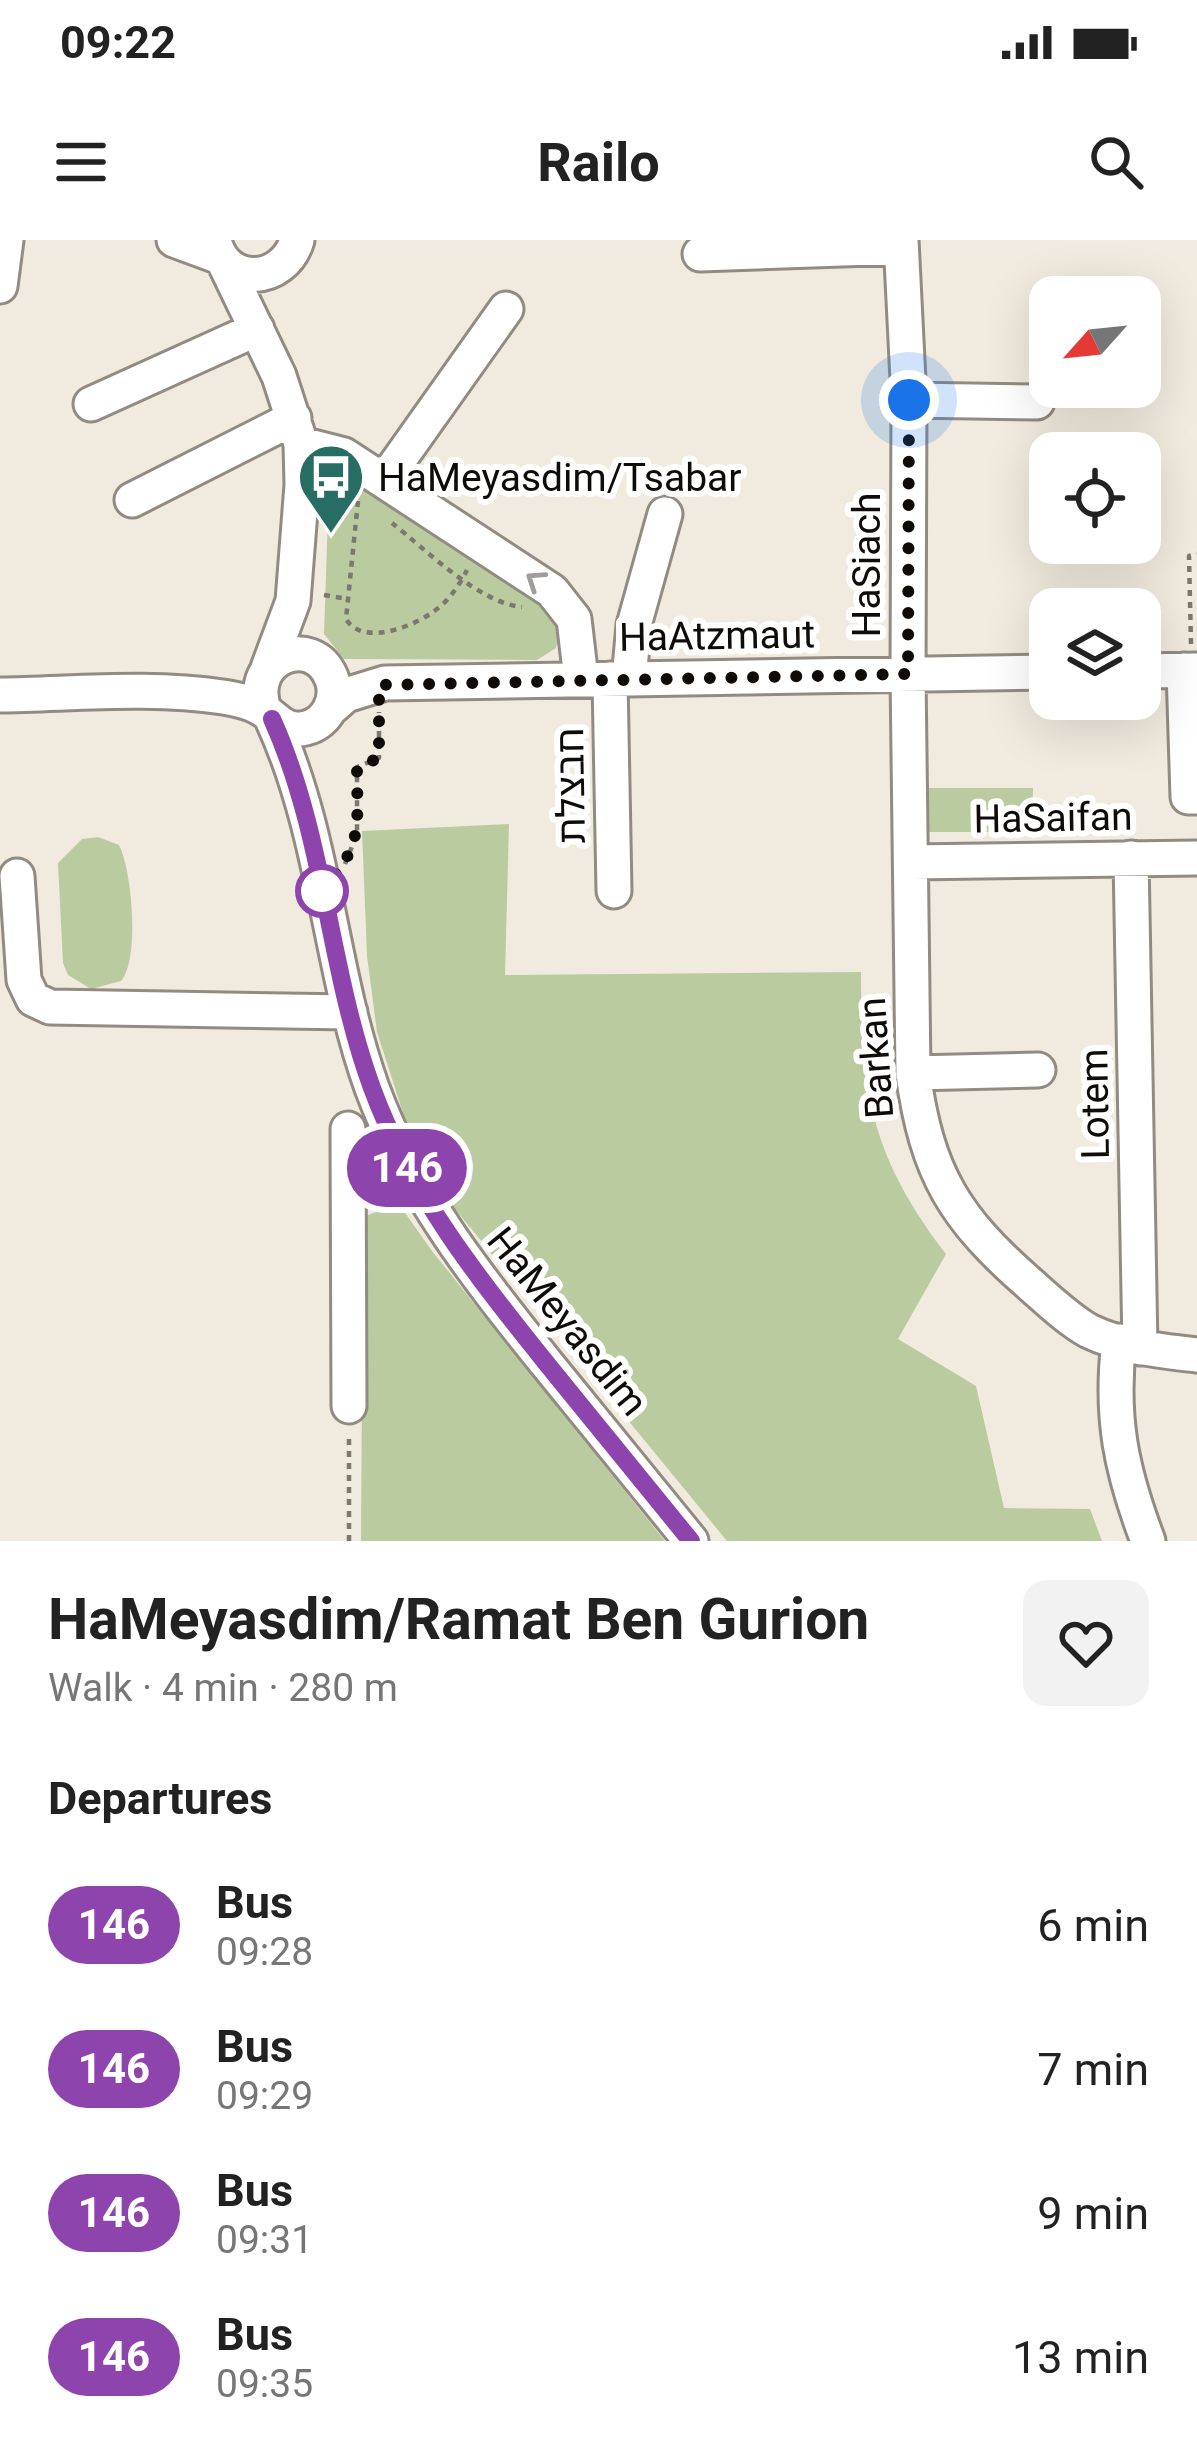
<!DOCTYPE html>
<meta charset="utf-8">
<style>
:root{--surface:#fff;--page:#f2f2f2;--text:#222;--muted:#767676}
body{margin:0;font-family:Roboto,"Noto Sans Hebrew",sans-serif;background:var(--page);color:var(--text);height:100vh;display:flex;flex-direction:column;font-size:45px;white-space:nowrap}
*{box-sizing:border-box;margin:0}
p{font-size:39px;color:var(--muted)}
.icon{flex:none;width:66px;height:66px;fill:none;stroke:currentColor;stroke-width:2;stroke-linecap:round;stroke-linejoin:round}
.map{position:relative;height:1301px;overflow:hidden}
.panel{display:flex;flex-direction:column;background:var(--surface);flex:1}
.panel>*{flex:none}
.badge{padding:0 24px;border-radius:39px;font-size:42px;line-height:78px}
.needle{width:78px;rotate:243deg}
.controls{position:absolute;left:1029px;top:36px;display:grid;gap:24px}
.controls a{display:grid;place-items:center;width:132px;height:132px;border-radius:24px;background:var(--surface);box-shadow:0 12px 48px #0002;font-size:60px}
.you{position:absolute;width:60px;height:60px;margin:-30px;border:9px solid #fff;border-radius:50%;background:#1a73e8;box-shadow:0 0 0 18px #1a73e833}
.map>.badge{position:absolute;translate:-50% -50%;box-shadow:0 0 0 6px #fff}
h2{padding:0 48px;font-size:45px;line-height:108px}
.round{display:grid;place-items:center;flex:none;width:126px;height:126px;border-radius:24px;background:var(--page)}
.head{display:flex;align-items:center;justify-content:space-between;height:204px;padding:0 48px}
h1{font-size:57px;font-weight:700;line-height:90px}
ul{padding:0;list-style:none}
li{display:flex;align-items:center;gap:36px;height:144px;padding:0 48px}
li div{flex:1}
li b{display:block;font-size:45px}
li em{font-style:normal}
li .badge{min-width:132px;font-weight:700;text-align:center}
.status{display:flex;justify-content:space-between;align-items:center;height:84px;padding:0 60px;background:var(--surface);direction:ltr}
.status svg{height:33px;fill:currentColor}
header{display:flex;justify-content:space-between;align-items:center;height:156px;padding:0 48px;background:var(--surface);font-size:54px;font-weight:700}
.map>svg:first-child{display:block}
</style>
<div class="status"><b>09:22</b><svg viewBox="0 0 49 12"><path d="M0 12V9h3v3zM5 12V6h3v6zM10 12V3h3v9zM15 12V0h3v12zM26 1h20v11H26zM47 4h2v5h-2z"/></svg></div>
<header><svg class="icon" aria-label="menu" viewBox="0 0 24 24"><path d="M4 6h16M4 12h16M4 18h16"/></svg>Railo<svg class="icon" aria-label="search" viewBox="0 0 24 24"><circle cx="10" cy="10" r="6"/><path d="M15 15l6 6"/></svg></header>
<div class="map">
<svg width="1197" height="1301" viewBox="0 0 1197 1301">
<rect width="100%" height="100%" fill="#f1eade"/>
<path fill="#bacc9f" d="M 340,233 L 552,373 L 559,396 L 556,408 L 537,420 L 344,419 L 324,394 L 329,247 L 332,238 Z
M 904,548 L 1033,548 L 1032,592 L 904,592 Z
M 509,584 L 505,735 L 861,732 C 861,852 871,916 946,1014 L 898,1099 L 976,1146 L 1004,1268 L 1090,1269 L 1102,1301 L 727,1301 L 455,969 L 404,876 L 377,792 L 367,716 L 362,591 Z
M 98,597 L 119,605 C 132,630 140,720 121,741 L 91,749 L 68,735 L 63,723 L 58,623 L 82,599 Z
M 384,969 L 403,970 L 432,1011 L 665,1301 L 361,1301 L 363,986 L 368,975 Z"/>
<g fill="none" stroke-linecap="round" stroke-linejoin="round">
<g stroke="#928b81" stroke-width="39">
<path id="minor" d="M 174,0 L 220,17
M 214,0 C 225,48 284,44 297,0
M 901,0 L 909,160 L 908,434 L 913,833 C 927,934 954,978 1031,1045 C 1048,1060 1069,1080 1089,1091 C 1122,1107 1161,1111 1197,1115
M 700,14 L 901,7
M 224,22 L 279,136 L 301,204 L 302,245 L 293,361 L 268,428
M 0,46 L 6,0
M 909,160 L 1037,162
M 91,164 L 257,89
M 301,204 L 344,215 L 552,351 L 574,379 L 581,439
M 384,241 L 506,69
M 132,260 L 294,178
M 1184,430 L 1188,557 L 1197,557
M 1140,431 L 1197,430
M 610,439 L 614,651
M 629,439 L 634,385 L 665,274
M 0,455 C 73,454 150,446 223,457 C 235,459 247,461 258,467 C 275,475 283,494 306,488 C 328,483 340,457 331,437 C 312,392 246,418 264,469
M 330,469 L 346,455 L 385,443 L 1050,432
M 272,479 C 326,596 329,728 372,848 C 411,954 477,1037 547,1124 C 595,1183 643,1242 691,1301
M 1131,618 L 1140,1108
M 911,622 L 1197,618
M 17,636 L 24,740 L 33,759 L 50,767 L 350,772
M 913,833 L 1038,830
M 348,889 L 349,1166
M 1119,1101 C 1110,1177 1121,1230 1148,1301"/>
</g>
<path stroke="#7c776f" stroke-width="4.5" stroke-dasharray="6 6" stroke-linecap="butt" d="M 358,261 L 346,379 C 364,409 423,384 444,363 C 453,354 461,342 467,330
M 392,283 C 425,309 479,363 522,367
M 324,355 L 348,359
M 1191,404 L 1189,316 L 1197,314
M 345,624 L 357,594 L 357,527 L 379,518 L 379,472
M 349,1301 L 349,1193"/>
<use href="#minor" stroke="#fff" stroke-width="33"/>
</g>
<defs><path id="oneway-chevron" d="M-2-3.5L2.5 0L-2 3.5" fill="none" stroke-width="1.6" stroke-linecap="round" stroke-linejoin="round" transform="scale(3)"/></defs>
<use stroke="#9f9d9c" href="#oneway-chevron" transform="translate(535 340) rotate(-146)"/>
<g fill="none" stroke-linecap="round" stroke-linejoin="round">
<g stroke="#fff" stroke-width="27">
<path id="line" d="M 272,479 C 325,596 328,728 372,848 C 411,954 477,1037 547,1124 C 595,1183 643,1242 691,1301"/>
</g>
<use href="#line" stroke="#8e44ad" stroke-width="18"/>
<path stroke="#0e0b08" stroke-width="12" stroke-dasharray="0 21.6" d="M 322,651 C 364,604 357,587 357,527 L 379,518 L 379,445 L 908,434 L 909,160"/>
</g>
<defs>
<g id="bus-pin" transform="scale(3.45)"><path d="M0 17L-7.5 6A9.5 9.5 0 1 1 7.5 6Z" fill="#276d63" stroke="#fff"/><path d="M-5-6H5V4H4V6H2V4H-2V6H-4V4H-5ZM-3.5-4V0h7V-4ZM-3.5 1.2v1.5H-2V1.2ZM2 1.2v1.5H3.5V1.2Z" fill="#fff"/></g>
</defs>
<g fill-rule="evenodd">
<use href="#bus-pin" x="331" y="237"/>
</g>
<circle fill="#fff" stroke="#8e44ad" stroke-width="6" cx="322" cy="651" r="24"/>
<g text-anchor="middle" stroke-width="12" stroke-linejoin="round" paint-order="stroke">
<g font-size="39" fill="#0e0b08" stroke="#fff" text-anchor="start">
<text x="378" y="251">HaMeyasdim/Tsabar</text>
</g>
<g font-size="39" fill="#0e0b08" stroke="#fff">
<text transform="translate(866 325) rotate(-90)" y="14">HaSiach</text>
<text transform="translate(717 395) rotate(-1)" y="14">HaAtzmaut</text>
<text transform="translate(570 546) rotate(-91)" y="14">חבצלת</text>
<text transform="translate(1053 577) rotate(-1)" y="14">HaSaifan</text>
<text transform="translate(875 818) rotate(-94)" y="14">Barkan</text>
<text transform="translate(1094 864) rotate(-91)" y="14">Lotem</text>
<text transform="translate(568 1081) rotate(51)" y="14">HaMeyasdim</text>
</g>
</g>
</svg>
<div class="controls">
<a><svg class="needle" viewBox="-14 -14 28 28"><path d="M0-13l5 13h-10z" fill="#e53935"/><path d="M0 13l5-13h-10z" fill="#767676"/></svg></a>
<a><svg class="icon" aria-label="locate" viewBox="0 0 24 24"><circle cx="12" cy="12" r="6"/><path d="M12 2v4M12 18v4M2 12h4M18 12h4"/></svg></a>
<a><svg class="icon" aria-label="layers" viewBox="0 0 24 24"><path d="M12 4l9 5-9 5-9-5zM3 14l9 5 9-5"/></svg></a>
</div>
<div class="you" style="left:909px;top:160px"></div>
<b class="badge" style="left:407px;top:928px;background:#8e44ad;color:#fff">146</b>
</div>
<section class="panel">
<div class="head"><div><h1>HaMeyasdim/Ramat Ben Gurion</h1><p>Walk · 4 min · 280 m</p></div><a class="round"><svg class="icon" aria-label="heart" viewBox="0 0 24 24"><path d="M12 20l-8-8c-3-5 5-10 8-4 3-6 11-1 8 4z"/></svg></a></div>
<h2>Departures</h2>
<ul>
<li><span class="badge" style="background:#8e44ad;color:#fff">146</span><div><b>Bus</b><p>09:28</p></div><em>6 min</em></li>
<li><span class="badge" style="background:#8e44ad;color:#fff">146</span><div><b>Bus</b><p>09:29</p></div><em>7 min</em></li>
<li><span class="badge" style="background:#8e44ad;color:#fff">146</span><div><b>Bus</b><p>09:31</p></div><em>9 min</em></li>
<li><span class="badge" style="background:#8e44ad;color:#fff">146</span><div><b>Bus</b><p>09:35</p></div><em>13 min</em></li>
</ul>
</section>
